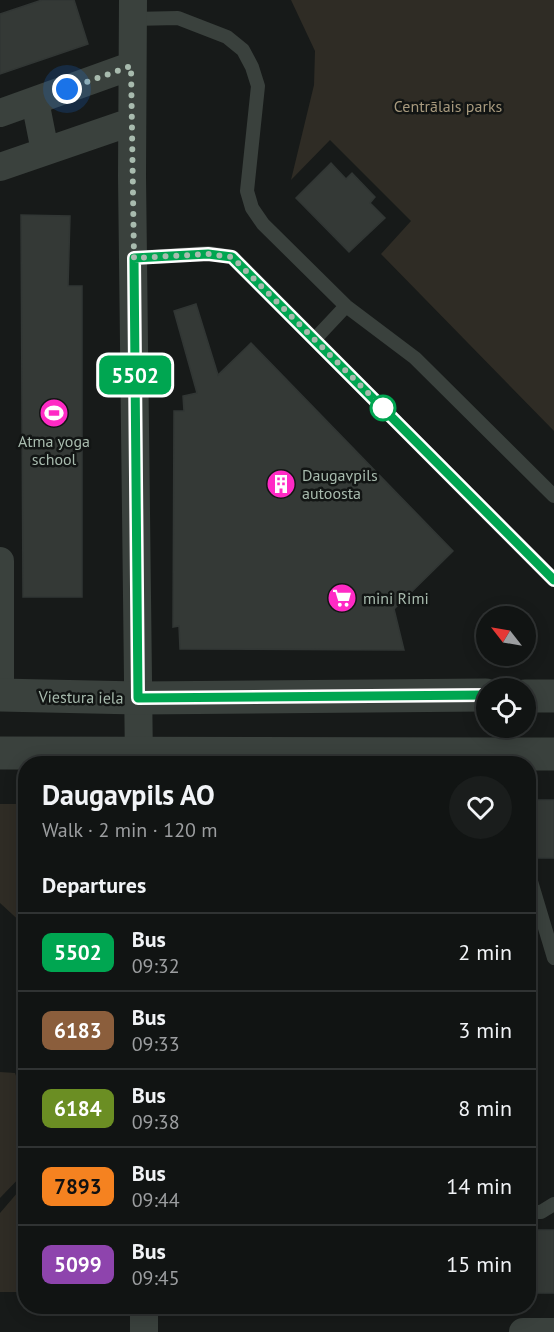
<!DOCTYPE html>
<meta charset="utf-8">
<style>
:root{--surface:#111413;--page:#1a1d1c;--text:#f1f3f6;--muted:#9c9ea0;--line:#303333}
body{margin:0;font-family:"PT Sans",sans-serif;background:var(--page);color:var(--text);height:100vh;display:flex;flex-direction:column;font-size:22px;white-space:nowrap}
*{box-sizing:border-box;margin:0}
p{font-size:20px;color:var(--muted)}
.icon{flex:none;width:33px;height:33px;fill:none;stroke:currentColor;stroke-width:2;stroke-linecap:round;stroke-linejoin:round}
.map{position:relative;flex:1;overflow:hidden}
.drawer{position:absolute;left:18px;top:756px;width:518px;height:558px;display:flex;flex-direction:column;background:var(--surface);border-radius:24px;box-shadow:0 3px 15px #0003,0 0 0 2px var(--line)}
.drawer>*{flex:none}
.badge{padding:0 12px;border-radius:9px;font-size:21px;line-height:39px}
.needle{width:39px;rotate:301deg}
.buttons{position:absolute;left:476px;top:606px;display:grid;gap:12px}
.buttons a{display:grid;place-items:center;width:60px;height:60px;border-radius:50%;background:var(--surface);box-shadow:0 3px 15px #0003,0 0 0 2px var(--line);font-size:30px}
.you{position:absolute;width:30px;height:30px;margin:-15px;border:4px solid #fff;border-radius:50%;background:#1a73e8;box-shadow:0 0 0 9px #1a73e833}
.map>.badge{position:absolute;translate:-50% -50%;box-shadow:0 0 0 3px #fff}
h2{padding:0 24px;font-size:22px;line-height:54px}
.round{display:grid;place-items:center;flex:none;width:63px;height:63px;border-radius:32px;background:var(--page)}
.summary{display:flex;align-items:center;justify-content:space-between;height:102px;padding:0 24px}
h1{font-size:28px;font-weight:800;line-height:45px}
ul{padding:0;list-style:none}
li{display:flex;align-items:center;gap:18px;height:78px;padding:0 24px;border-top:2px solid var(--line)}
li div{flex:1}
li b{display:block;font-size:22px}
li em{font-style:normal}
li .badge{min-width:66px;font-weight:700;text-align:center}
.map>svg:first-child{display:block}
</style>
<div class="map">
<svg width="554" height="1332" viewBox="0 0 554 1332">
<rect width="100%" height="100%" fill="#171a19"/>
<path fill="#2f2c25" d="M 291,0 L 554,0 L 554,431 L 381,254 L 411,221 L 330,140 L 291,180 L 314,85 L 315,51 Z
M 0,804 L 25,804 L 25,926 L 0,903 Z
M 0,1072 L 15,1073 L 25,1100 L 26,1171 L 0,1198 Z
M 18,1192 L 25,1200 L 25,1292 L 0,1292 L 0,1213 Z"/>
<path fill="#343936" stroke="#313634" stroke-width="1.5" d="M 42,0 L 74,0 L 88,44 L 0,74 L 0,14 Z
M 331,163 L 346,179 L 352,173 L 375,197 L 370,203 L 385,218 L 349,252 L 296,198 Z
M 21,215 L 70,216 L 68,286 L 82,286 L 82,597 L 23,597 Z
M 196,304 L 218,375 L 251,343 L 453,551 L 394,609 L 404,650 L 180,649 L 179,626 L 173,627 L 174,411 L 184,411 L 183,396 L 197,393 L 174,311 Z
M 528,800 L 554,800 L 554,858 L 528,858 Z
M 528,1230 L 554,1230 L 554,1293 L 528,1293 Z"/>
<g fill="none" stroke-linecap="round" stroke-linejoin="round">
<path stroke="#3a413d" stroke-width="14" d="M 132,19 L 178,18 L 227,37 L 243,50 L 252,67 L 258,86 L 247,191 L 252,208 L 263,224 L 346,306 L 415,358 L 554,496
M 134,258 L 208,253 L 232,257 L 554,580
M 315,339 L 346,306
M 528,878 L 530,878 L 554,958
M 528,1212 L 541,1212 L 554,1204"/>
<path stroke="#3a413d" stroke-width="28" d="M 133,0 L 132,176 L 139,764
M 35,101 L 45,151
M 0,113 L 131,66
M 0,167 L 131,122
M 0,561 L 0,695
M 144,1306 L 144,1332
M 523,1332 L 554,1332"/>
<path stroke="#3a413d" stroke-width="33" d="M 0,695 L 138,698 L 486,695
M 525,696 L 554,696
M 0,753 L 554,754"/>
</g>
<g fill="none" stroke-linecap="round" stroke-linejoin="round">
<g stroke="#fff" stroke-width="14">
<path id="line" d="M 486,695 L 138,698 L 134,258 L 208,254 L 232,257 L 554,580"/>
</g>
<use href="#line" stroke="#00a651" stroke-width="9"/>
<path stroke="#a8bbae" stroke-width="6" stroke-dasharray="0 10.8" d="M 67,89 L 131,66 L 134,258 L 208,254 L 232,257 L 383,408"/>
</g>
<defs>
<g id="stadium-disc" transform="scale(1.5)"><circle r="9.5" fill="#ff2ac5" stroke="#121514"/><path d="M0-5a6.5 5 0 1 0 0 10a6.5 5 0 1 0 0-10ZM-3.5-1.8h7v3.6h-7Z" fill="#fff"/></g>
<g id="building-disc" transform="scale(1.5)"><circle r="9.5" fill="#ff2ac5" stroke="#121514"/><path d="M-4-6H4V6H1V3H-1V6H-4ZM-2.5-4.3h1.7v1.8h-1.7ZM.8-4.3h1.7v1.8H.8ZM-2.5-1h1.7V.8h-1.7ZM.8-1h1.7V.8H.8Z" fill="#fff"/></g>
<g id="supermarket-disc" transform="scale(1.5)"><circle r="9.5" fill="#ff2ac5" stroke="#121514"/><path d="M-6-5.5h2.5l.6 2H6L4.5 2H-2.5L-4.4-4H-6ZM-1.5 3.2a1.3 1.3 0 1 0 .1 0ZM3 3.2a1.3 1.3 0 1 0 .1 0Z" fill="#fff"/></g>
</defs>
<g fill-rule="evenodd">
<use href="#stadium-disc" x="54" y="413"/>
<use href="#building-disc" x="281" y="484"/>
<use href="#supermarket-disc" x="342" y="598"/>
</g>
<circle fill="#fff" stroke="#00a651" stroke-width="3" cx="383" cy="408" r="12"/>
<g text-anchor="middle" stroke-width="5" stroke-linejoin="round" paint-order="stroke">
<g font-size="16" fill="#a7997d" stroke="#121514">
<text x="448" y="112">Centrālais parks</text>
</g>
<g font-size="16" fill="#a8bbae" stroke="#121514" text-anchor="start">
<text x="54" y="447" text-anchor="middle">Atma yoga<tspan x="54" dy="18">school</tspan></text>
<text x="302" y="481">Daugavpils<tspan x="302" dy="18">autoosta</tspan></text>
<text x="363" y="604">mini Rimi</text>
</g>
<g font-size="16" fill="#a8bbae" stroke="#121514">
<text transform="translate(81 697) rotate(1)" y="6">Viestura iela</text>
</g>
</g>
</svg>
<div class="buttons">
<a><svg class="needle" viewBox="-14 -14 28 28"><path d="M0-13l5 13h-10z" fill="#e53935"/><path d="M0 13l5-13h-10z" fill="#9c9ea0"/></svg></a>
<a><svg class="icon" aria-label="locate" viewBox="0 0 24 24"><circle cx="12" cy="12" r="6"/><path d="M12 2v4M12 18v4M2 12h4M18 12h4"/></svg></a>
</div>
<div class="you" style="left:67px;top:89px"></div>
<b class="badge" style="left:135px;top:375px;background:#00a651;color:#fff">5502</b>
<section class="drawer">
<div class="summary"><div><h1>Daugavpils AO</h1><p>Walk · 2 min · 120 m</p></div><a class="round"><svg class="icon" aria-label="heart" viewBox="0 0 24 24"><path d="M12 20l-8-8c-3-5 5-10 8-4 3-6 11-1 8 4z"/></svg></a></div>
<h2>Departures</h2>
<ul>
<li><span class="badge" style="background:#00a651;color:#fff">5502</span><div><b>Bus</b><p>09:32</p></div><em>2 min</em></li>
<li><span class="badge" style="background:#8b5e3c;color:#fff">6183</span><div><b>Bus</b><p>09:33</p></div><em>3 min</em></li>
<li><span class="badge" style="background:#6b8e23;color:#fff">6184</span><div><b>Bus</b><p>09:38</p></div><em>8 min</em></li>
<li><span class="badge" style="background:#f58220;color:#111">7893</span><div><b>Bus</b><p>09:44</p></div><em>14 min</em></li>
<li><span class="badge" style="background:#8e44ad;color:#fff">5099</span><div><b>Bus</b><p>09:45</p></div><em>15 min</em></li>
</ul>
</section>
</div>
